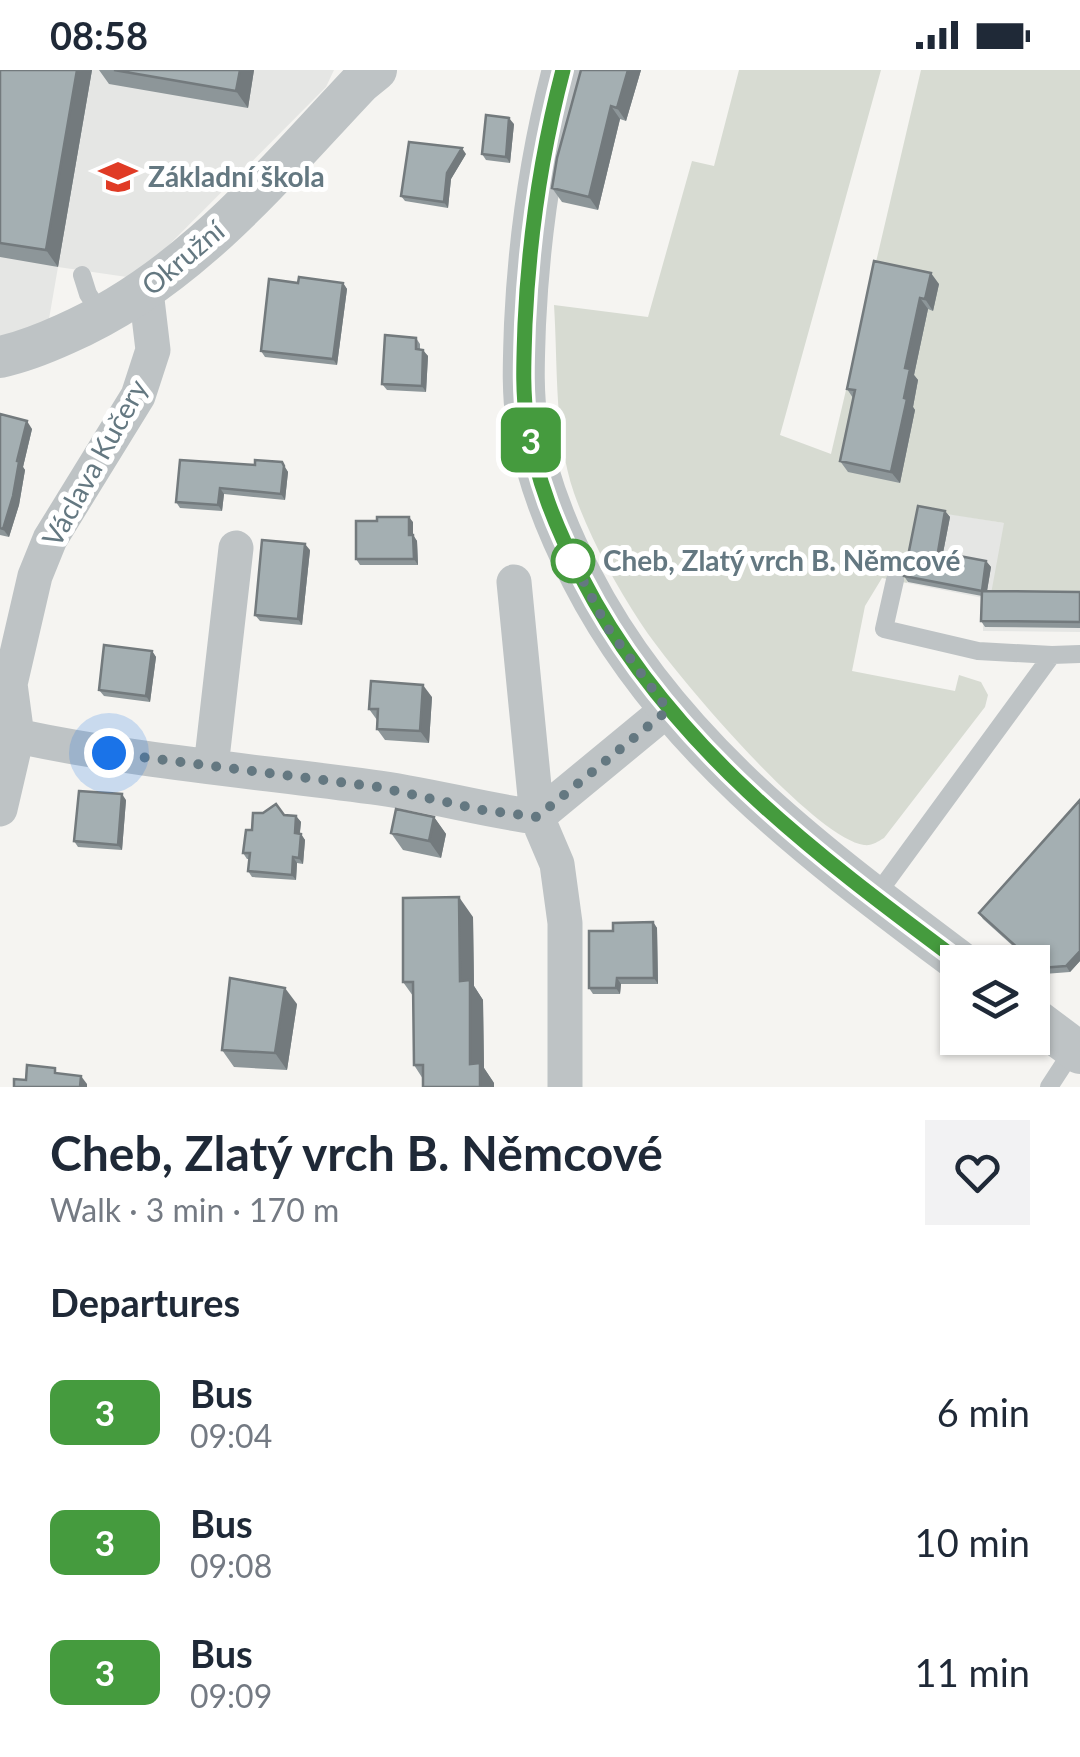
<!DOCTYPE html>
<meta charset="utf-8">
<style>
:root{--surface:#fff;--page:#f2f2f3;--text:#1f2937;--muted:#747a83}
body{margin:0;font-family:Lato,sans-serif;background:var(--page);color:var(--text);height:100vh;display:flex;flex-direction:column;font-size:38px;white-space:nowrap}
*{box-sizing:border-box;margin:0}
p{font-size:32px;color:var(--muted)}
.icon{flex:none;width:55px;height:55px;fill:none;stroke:currentColor;stroke-width:2;stroke-linecap:round;stroke-linejoin:round}
.map{position:relative;height:1017px;overflow:hidden}
.drawer{display:flex;flex-direction:column;background:var(--surface);flex:1}
.drawer>*{flex:none}
.badge{padding:0 20px;border-radius:15px;font-size:35px;line-height:65px}
.buttons{position:absolute;left:940px;top:875px;display:grid;gap:20px}
.buttons a{display:grid;place-items:center;width:110px;height:110px;border-radius:0px;background:var(--surface);box-shadow:0 2px 8px #0004;font-size:50px}
.you{position:absolute;width:50px;height:50px;margin:-25px;border:8px solid #fff;border-radius:50%;background:#1a73e8;box-shadow:0 0 0 15px #1a73e833}
.map>.badge{position:absolute;translate:-50% -50%;box-shadow:0 0 0 5px #fff}
h2{padding:0 50px;font-size:38px;line-height:90px}
.round{display:grid;place-items:center;flex:none;width:105px;height:105px;border-radius:0px;background:var(--page)}
.head{display:flex;align-items:center;justify-content:space-between;height:170px;padding:0 50px}
h1{font-size:48px;font-weight:700;line-height:75px}
ul{padding:0;list-style:none}
li{display:flex;align-items:center;gap:30px;height:130px;padding:0 50px}
li div{flex:1}
li b{display:block;font-size:38px}
li em{font-style:normal}
li .badge{min-width:110px;font-weight:700;text-align:center}
.status{display:flex;justify-content:space-between;align-items:center;height:70px;padding:0 50px;background:var(--surface);direction:ltr}
.status svg{height:28px;fill:currentColor}
.map>svg:first-child{display:block}
</style>
<div class="status"><b>08:58</b><svg viewBox="0 0 49 12"><path d="M0 12V9h3v3zM5 12V6h3v6zM10 12V3h3v9zM15 12V0h3v12zM26 1h20v11H26zM47 4h2v5h-2z"/></svg></div>
<div class="map">
<svg width="1080" height="1017" viewBox="0 0 1080 1017">
<rect width="100%" height="100%" fill="#f5f4f1"/>
<path fill="#e5e6e4" d="M 0,0 L 334,0 L 326,17 L 143,201 L 127,207 L 58,197 L 49,249 L 12,265 L 0,267 Z
M 921,439 L 1004,453 L 1080,525 L 1080,562 L 983,561 L 983,528 L 907,513 Z"/>
<path fill="#d7dbd2" d="M 739,0 L 881,0 L 780,365 L 831,384 L 921,0 L 1080,0 L 1080,525 L 991,524 L 1004,453 L 921,440 L 907,513 L 882,508 L 865,536 L 852,601 L 955,621 L 959,605 L 981,612 L 988,625 L 985,637 L 884,768 C 877,772 872,776 864,775 C 812,767 670,599 640,552 C 614,512 590,468 574,423 C 554,363 558,298 554,235 L 648,247 L 692,91 L 714,96 Z"/>
<g fill="none" stroke-linecap="round" stroke-linejoin="round">
<path stroke="#bec3c5" stroke-width="18" d="M 82,205 L 88,224 L 103,247
M 1052,585 L 1080,584
M 875,827 L 1052,585 L 978,581 L 884,559 L 895,510
M 1049,1017 L 1073,980"/>
<path stroke="#bec3c5" stroke-width="35" d="M 17,666 C 134,691 254,701 372,717 C 428,724 482,740 537,747 L 514,512
M 211,697 L 236,478
M 0,739 L 17,666 L 10,614 L 35,506 L 50,469 L 138,326 L 153,280 L 146,221
M 565,1017 L 565,853 L 557,794 L 537,747 L 668,639"/>
<path stroke="#bec3c5" stroke-width="42" d="M 563,0 C 541,84 529,167 525,254 C 524,286 522,320 527,352 C 536,408 556,458 582,508 C 667,674 815,783 960,892
M 0,287 C 23,282 43,274 65,264 C 187,211 270,108 360,13 L 376,0
M 1032,947 L 1080,983"/>
</g>
<path fill="#8d9699" d="M 0,0 L 92,0 L 58,197 L 0,187 Z
M 99,0 L 254,0 L 248,38 L 109,14 Z
M 581,0 L 641,0 L 626,51 L 620,49 L 598,140 L 562,132 L 552,118 Z
M 514,54 L 510,93 L 486,90 L 482,84 Z
M 466,84 L 451,109 L 448,138 L 405,131 L 401,126 Z
M 874,191 L 939,214 L 933,241 L 928,239 L 914,305 L 918,310 L 913,337 L 915,340 L 900,413 L 848,402 L 840,391 L 853,328 L 847,319 Z
M 343,213 L 347,219 L 337,295 L 265,287 L 261,281 Z
M 416,268 L 420,274 L 420,279 L 428,286 L 426,322 L 387,320 L 382,314 Z
M 0,344 L 32,359 L 23,397 L 25,400 L 19,435 L 9,467 L 0,465 Z
M 282,392 L 288,402 L 285,430 L 224,424 L 222,441 L 180,438 L 176,432 L 255,395 Z
M 945,441 L 950,447 L 943,483 L 986,491 L 991,497 L 987,521 L 1080,522 L 1080,558 L 985,557 L 981,551 L 982,526 L 908,512 L 904,506 Z
M 413,452 L 413,465 L 417,471 L 418,495 L 360,495 L 356,489 Z
M 310,480 L 302,555 L 260,551 L 255,545 Z
M 152,581 L 156,587 L 150,632 L 104,626 L 99,620 Z
M 432,627 L 429,673 L 385,670 L 377,659 L 377,650 L 369,639 Z
M 126,730 L 122,780 L 78,777 L 74,771 Z
M 1080,730 L 1080,891 L 1070,902 L 1044,904 L 983,849 L 979,843 Z
M 284,745 L 296,746 L 301,752 L 300,763 L 305,770 L 303,794 L 297,793 L 296,810 L 252,807 L 248,801 L 249,789 L 247,789 L 243,783 L 252,760 Z
M 434,747 L 446,764 L 441,788 L 403,780 L 391,763 Z
M 473,847 L 474,916 L 483,930 L 484,998 L 494,1013 L 423,1009 L 414,995 L 413,926 L 403,912 Z
M 653,852 L 657,858 L 658,914 L 621,914 L 620,924 L 593,924 L 589,918 L 613,861 Z
M 297,934 L 287,1000 L 234,997 L 222,980 Z"/>
<path fill="#737a7d" d="M 77,0 L 92,0 L 58,197 L 46,180 Z
M 240,0 L 254,0 L 248,38 L 236,21 Z
M 628,0 L 641,0 L 626,51 L 617,38 Z
M 611,36 L 620,49 L 598,140 L 589,127 Z
M 509,48 L 514,54 L 510,93 L 506,87 Z
M 462,78 L 466,84 L 451,109 L 448,138 L 444,132 L 447,103 Z
M 931,203 L 939,214 L 933,241 L 925,229 Z
M 343,213 L 347,219 L 337,295 L 333,289 Z
M 920,228 L 928,239 L 914,305 L 918,310 L 913,337 L 915,340 L 900,413 L 891,402 L 904,328 L 905,298 Z
M 423,280 L 428,286 L 426,322 L 422,316 Z
M 27,351 L 32,359 L 23,397 L 25,400 L 19,435 L 9,467 L 3,459 Z
M 284,396 L 288,402 L 285,430 L 281,424 Z
M 220,418 L 224,424 L 222,441 L 218,435 Z
M 945,441 L 950,447 L 942,488 L 938,482 Z
M 409,447 L 413,452 L 413,471 L 409,465 Z
M 413,465 L 417,471 L 418,495 L 414,489 Z
M 305,474 L 310,480 L 302,555 L 298,549 Z
M 986,491 L 991,497 L 986,527 L 982,521 Z
M 152,581 L 156,587 L 150,632 L 146,626 Z
M 423,615 L 432,627 L 429,673 L 420,661 Z
M 122,724 L 126,730 L 122,780 L 118,775 Z
M 296,746 L 301,752 L 299,769 L 295,763 Z
M 434,747 L 446,764 L 441,788 L 429,771 Z
M 301,764 L 305,770 L 303,794 L 299,788 Z
M 293,787 L 297,793 L 296,810 L 292,805 Z
M 459,827 L 473,847 L 474,916 L 483,930 L 484,998 L 494,1013 L 494,1017 L 480,1017 L 470,994 L 460,911 Z
M 653,852 L 657,858 L 658,914 L 654,908 Z
M 1080,881 L 1080,891 L 1070,902 L 1066,896 Z
M 617,908 L 621,914 L 620,924 L 616,918 Z
M 285,918 L 297,934 L 287,1000 L 275,983 Z
M 81,1006 L 87,1014 L 87,1017 L 80,1017 Z"/>
<path fill="#a4afb2" stroke="#737a7d" stroke-width="2.5" d="M 0,0 L 77,0 L 46,180 L 0,173 Z
M 114,0 L 240,0 L 236,21 Z
M 581,0 L 628,0 L 617,38 L 611,36 L 589,127 L 552,118 L 557,88 Z
M 486,45 L 509,48 L 506,87 L 482,84 Z
M 409,72 L 462,78 L 447,103 L 444,132 L 401,126 Z
M 874,191 L 931,203 L 925,229 L 920,228 L 905,298 L 910,299 L 904,328 L 907,329 L 891,402 L 840,391 L 855,320 L 847,319 Z
M 299,207 L 343,213 L 333,289 L 261,281 L 269,209 L 298,213 Z
M 385,265 L 416,268 L 416,279 L 423,280 L 422,316 L 382,314 Z
M 0,344 L 27,351 L 17,391 L 19,392 L 13,426 L 3,459 L 0,458 Z
M 180,390 L 255,395 L 255,390 L 282,392 L 284,396 L 281,424 L 220,418 L 218,435 L 176,432 Z
M 918,436 L 945,441 L 938,482 L 986,491 L 982,521 L 904,506 Z
M 377,447 L 409,447 L 409,465 L 413,465 L 414,489 L 356,489 L 356,451 L 377,451 Z
M 262,470 L 305,474 L 298,549 L 255,545 Z
M 982,521 L 1080,522 L 1080,552 L 981,551 Z
M 104,575 L 152,581 L 146,626 L 99,620 Z
M 371,611 L 423,615 L 420,661 L 377,659 L 378,639 L 369,639 Z
M 79,721 L 122,724 L 118,775 L 74,771 Z
M 1080,730 L 1080,881 L 1066,896 L 1040,898 L 979,843 Z
M 276,734 L 284,745 L 296,746 L 295,763 L 301,764 L 299,788 L 293,787 L 292,805 L 248,801 L 250,783 L 243,783 L 246,760 L 252,760 L 253,743 L 263,743 Z
M 396,739 L 434,747 L 429,771 L 391,763 Z
M 459,827 L 460,911 L 470,910 L 470,994 L 480,993 L 480,1017 L 423,1017 L 423,995 L 414,995 L 413,912 L 403,912 L 403,828 Z
M 653,852 L 654,908 L 617,908 L 616,918 L 589,918 L 589,861 L 613,861 L 613,853 Z
M 230,908 L 285,918 L 275,983 L 222,980 Z
M 27,995 L 55,998 L 55,1003 L 81,1006 L 80,1017 L 14,1017 L 14,1009 L 26,1010 Z"/>
<g fill="none" stroke-linecap="round" stroke-linejoin="round">
<g stroke="#fff" stroke-width="22">
<path id="line" d="M 563,0 C 541,84 529,167 525,254 C 524,286 522,320 527,352 C 536,409 556,458 582,508 C 667,674 815,784 960,892"/>
</g>
<use href="#line" stroke="#459b3e" stroke-width="15"/>
<path stroke="#647881" stroke-width="10" stroke-dasharray="0 18" d="M 109,683 L 378,717 L 482,740 L 537,747 L 668,640 L 607,557 L 573,491"/>
</g>
<defs>
<g id="school-bare" transform="scale(3)"><path d="M0-5L7-2L0 1L-7-2ZM-4 1L0 2.5L4 1V4Q0 6-4 4Z" fill="#e03b25" stroke="#fff" stroke-width="2.5" paint-order="stroke"/></g>
</defs>
<g fill-rule="evenodd">
<use href="#school-bare" x="118" y="107"/>
</g>
<circle fill="#fff" stroke="#459b3e" stroke-width="5" cx="573" cy="491" r="20"/>
<g text-anchor="middle" stroke-width="10" stroke-linejoin="round" paint-order="stroke">
<g font-size="28" font-weight="bold" fill="#647881" stroke="#fff" text-anchor="start">
<text x="148" y="117">Základní škola</text>
</g>
<g font-size="28" fill="#647881" stroke="#fff">
<text transform="translate(183 188) rotate(-40)" y="10">Okružní</text>
<text transform="translate(95 393) rotate(-61)" y="10">Václava Kučery</text>
</g>
<g font-size="28" font-weight="bold" fill="#647881" stroke="#fff" text-anchor="start">
<text x="603" y="501">Cheb, Zlatý vrch B. Němcové</text>
</g>
</g>
</svg>
<div class="buttons">
<a><svg class="icon" aria-label="layers" viewBox="0 0 24 24"><path d="M12 4l9 5-9 5-9-5zM3 14l9 5 9-5"/></svg></a>
</div>
<div class="you" style="left:109px;top:683px"></div>
<b class="badge" style="left:531px;top:370px;background:#459b3e;color:#fff">3</b>
</div>
<section class="drawer">
<div class="head"><div><h1>Cheb, Zlatý vrch B. Němcové</h1><p>Walk · 3 min · 170 m</p></div><a class="round"><svg class="icon" aria-label="heart" viewBox="0 0 24 24"><path d="M12 20l-8-8c-3-5 5-10 8-4 3-6 11-1 8 4z"/></svg></a></div>
<h2>Departures</h2>
<ul>
<li><span class="badge" style="background:#459b3e;color:#fff">3</span><div><b>Bus</b><p>09:04</p></div><em>6 min</em></li>
<li><span class="badge" style="background:#459b3e;color:#fff">3</span><div><b>Bus</b><p>09:08</p></div><em>10 min</em></li>
<li><span class="badge" style="background:#459b3e;color:#fff">3</span><div><b>Bus</b><p>09:09</p></div><em>11 min</em></li>
</ul>
</section>
